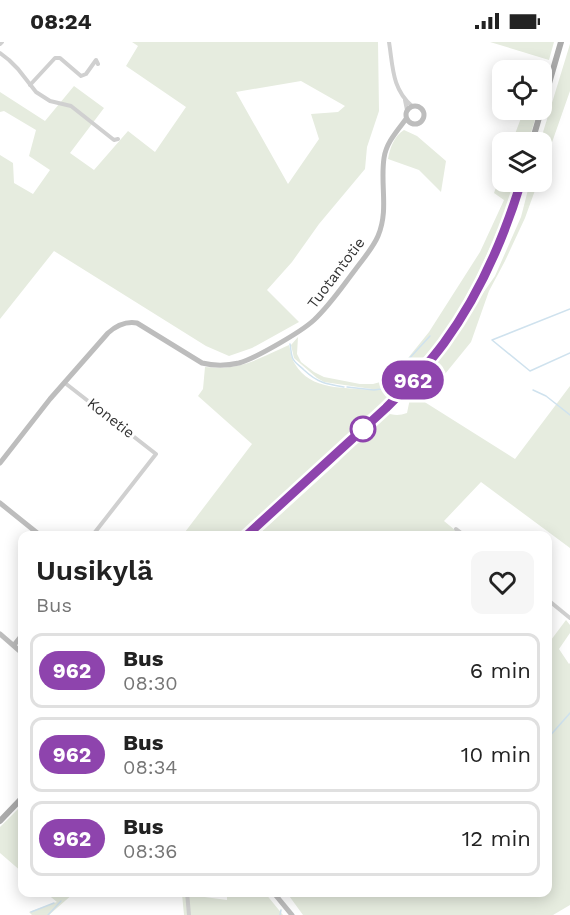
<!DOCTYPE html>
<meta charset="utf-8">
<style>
:root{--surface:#fff;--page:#f6f6f6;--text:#222;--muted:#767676;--line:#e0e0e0}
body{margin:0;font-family:"Work Sans",sans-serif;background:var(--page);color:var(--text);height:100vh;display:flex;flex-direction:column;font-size:22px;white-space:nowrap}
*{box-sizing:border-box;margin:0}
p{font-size:20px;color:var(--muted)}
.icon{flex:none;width:33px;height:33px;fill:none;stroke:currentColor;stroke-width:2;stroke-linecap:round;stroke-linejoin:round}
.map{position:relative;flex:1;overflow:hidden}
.drawer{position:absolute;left:18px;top:489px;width:534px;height:366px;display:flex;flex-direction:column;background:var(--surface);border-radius:12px;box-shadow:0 3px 15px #0003}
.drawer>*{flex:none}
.badge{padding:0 12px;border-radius:20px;font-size:21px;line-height:39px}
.controls{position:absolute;left:492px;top:18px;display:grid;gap:12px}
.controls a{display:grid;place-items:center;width:60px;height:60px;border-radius:12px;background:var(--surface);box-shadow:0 3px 15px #0003;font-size:30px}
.map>.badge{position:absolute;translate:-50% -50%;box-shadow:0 0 0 3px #fff}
.round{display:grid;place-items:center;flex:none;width:63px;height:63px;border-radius:12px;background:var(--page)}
.head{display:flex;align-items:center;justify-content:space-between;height:102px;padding:0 18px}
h1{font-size:28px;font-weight:600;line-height:45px}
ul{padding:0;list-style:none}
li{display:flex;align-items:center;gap:18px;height:75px;margin:0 12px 9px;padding:0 6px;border:3px solid var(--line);border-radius:12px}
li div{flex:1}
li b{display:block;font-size:22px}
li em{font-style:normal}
li .badge{min-width:66px;font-weight:700;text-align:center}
.status{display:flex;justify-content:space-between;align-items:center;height:42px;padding:0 30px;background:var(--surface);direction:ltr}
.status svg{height:16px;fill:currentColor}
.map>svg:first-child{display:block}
</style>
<div class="status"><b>08:24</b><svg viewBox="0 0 49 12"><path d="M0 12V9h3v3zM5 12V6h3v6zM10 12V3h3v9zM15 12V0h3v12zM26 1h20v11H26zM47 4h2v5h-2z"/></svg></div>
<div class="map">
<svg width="570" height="873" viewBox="0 0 570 873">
<rect width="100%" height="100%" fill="#fff"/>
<path fill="#e6ecdf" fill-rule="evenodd" d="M 132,0 L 378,0 L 379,69 L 367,105 L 365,127 L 319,182 L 292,220 L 267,248 L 299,280 L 252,306 L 229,314 L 206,304 L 54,209 L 0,277 L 0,113 L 13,121 L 14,141 L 33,152 L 50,128 L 29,114 L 36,88 L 4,69 L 0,70 L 0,50 L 45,79 L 74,44 L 104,66 L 70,111 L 94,128 L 128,89 L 155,110 L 186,65 L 126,24 L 138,4 ZM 301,39 L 345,64 L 338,70 L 311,72 L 319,97 L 288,142 L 236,50 Z
M 490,0 L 554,0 L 549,18 Z
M 570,2 L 570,49 L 542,129 L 542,100 L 540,100 Z
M 524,68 L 538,68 L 528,100 L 512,100 Z
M 404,88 L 417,94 L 446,119 L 441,150 L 419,128 L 388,117 C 390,106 394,94 404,88 Z
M 502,128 L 502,140 L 516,140 C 490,213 458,282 405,341 C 393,354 381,369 365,379 L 364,379 L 357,385 L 358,386 L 353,393 L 239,493 L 182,494 L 252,402 L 198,354 L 203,347 L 205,325 C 241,329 257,317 289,303 C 291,310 291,316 295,322 C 311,349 344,345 372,348 L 372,347 L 324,340 L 317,336 L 294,316 L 291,303 L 298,295 L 297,312 L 301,320 L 314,330 L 324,335 L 360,342 L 373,342 L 384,339 L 400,326 L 429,290 L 480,210 L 504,158 L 494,151 Z
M 530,140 L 538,140 L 525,176 L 505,219 L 489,249 L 471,300 L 423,359 L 515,417 L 570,344 L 570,506 L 481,440 L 444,479 L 461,493 L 257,494 L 338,420 L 385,371 C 393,373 399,374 407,371 L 412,347 L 417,341 L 416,340 L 445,305 L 495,234 L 521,175 Z
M 566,578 L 570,583 L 570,591 L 559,607 L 569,622 L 570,621 L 570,863 L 553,873 L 303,873 L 287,851 L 548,850 L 548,602 Z
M 22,763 L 22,830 L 0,811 L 0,785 Z
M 46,851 L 74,851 L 49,873 L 32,873 L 29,870 L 57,860 Z
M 227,851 L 265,851 L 283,873 L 184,873 L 182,852 L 227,858 Z"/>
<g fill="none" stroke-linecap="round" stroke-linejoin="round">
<path stroke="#cfe2ee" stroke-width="1.5" d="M 570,267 L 492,298 L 530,329 L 570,311
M 290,302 C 291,307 291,313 293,317 C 295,321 300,324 304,328 C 318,341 326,342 344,345
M 347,345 L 374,348 L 381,347 L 430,294
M 533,348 L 546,354 L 570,373
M 548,696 L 570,671
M 296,854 L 300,850
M 31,870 L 54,861
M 48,873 L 61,859
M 280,873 L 281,868"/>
<path stroke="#d0d0d0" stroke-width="4" d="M 389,0 C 393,25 392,47 412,64
M 0,2 L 2,0
M 0,11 L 9,18 L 18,27 L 36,50 L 50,59 L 71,64 L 114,98 L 118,97
M 30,43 L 55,16 L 60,16 L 81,34 L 86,32 L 96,18 L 98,22
M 405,58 L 407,68
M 65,341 L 156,412 L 92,494
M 456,487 L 465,494
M 548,558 L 570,576
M 187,850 L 189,873"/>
<path stroke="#bdbdbd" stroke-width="5" d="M406 73a9 9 0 1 1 18 0a9 9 0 1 1-18 0Z
M 0,421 L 50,357 L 108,291 C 117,283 126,279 137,281 L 202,321 C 214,324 226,324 239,321 C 256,316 301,290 314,278 C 330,263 342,245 355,228 C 363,217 373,206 378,194 C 389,168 380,143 384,116 C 386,101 397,89 406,77
M 0,461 L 41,494
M 0,592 L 22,611
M 14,603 L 22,593
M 273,850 L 292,873"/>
<path stroke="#ababab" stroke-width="6" d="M 532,100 L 561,0
M 246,494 C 282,460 318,428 354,395 C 387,366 419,335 445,299 C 479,251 503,196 521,140
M 0,779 L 22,756"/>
</g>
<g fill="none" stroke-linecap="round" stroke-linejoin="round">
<g stroke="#fff" stroke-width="14">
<path id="line" d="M 246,494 L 386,366 C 406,346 427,324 444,301 C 479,253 504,196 521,140"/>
</g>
<use href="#line" stroke="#8e44ad" stroke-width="9"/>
</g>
<circle fill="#fff" stroke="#8e44ad" stroke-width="3" cx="363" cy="387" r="12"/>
<g text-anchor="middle" stroke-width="6" stroke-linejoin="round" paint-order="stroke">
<g font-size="15" fill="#333" stroke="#fff">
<text transform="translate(336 231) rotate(-53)" y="5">Tuotantotie</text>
<text transform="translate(111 376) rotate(38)" y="5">Konetie</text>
</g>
</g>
</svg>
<div class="controls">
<a><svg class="icon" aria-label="locate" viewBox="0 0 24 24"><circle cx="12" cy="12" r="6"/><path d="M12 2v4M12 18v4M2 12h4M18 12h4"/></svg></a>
<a><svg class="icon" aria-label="layers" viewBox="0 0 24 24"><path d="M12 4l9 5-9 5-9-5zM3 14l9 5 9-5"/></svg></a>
</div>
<b class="badge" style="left:413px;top:338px;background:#8e44ad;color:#fff">962</b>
<section class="drawer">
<div class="head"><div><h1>Uusikylä</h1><p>Bus</p></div><a class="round"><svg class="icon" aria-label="heart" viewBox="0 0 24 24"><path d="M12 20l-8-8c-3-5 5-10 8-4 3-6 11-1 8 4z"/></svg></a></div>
<ul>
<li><span class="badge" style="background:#8e44ad;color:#fff">962</span><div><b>Bus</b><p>08:30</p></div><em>6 min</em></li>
<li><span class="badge" style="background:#8e44ad;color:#fff">962</span><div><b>Bus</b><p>08:34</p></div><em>10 min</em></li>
<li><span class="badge" style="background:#8e44ad;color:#fff">962</span><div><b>Bus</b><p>08:36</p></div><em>12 min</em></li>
</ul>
</section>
</div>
